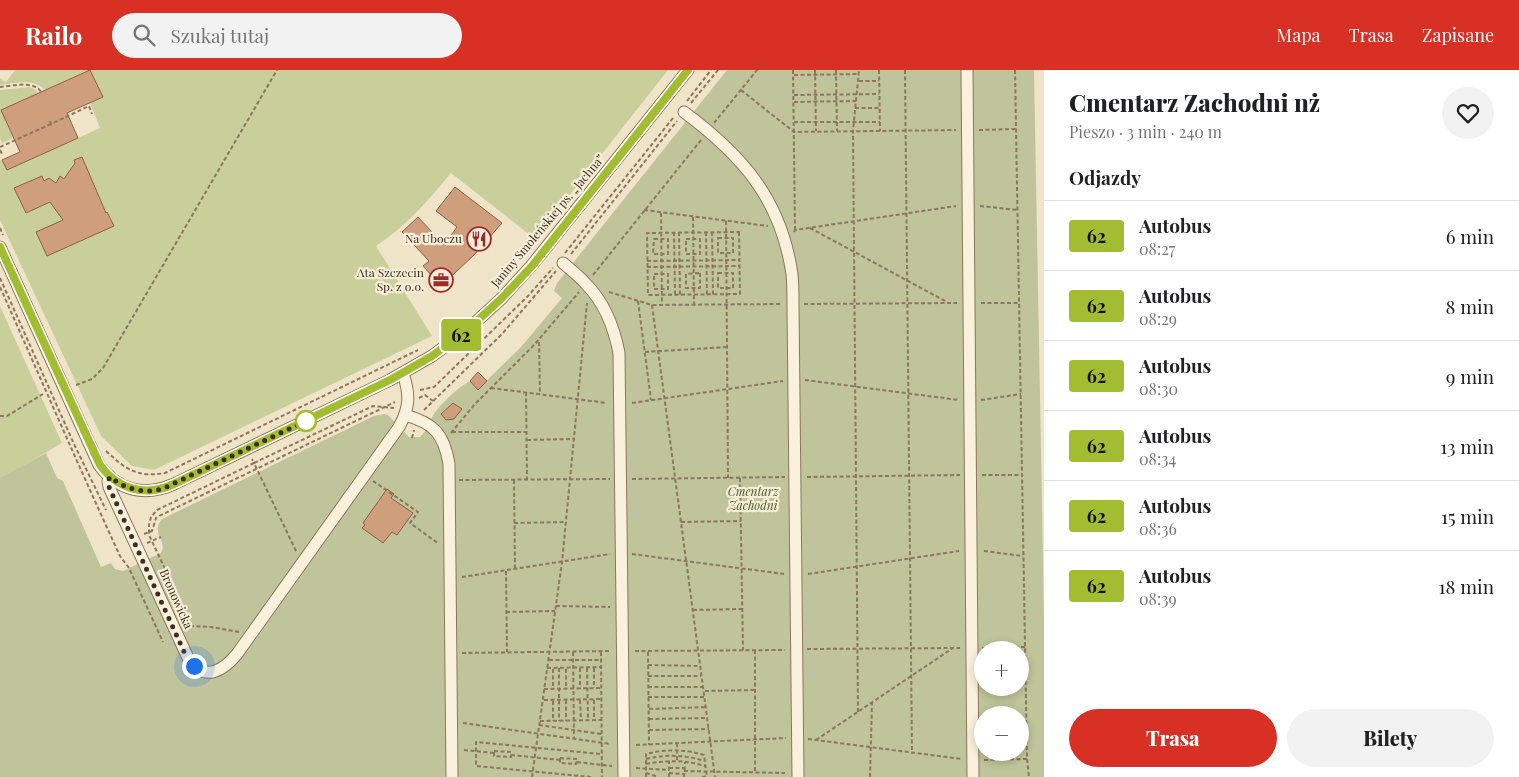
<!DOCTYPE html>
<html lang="pl">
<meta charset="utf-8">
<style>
:root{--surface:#fff;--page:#f2f2f2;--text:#202124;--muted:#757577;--line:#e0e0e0;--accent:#d93025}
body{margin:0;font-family:"Playfair Display",serif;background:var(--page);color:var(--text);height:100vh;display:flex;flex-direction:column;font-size:19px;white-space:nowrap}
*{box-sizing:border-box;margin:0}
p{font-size:16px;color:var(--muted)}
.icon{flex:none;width:28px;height:28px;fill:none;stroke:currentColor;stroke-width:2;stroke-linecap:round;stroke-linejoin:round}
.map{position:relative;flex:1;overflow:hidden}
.details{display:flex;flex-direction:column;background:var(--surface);width:475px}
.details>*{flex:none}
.badge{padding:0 10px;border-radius:4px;font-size:18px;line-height:32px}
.controls{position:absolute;left:974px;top:571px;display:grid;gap:10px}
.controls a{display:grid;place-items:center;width:55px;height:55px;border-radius:50%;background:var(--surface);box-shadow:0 2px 8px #0003;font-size:25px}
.you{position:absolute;width:25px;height:25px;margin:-12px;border:4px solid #fff;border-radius:50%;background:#1a73e8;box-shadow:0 0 0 8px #1a73e833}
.map>.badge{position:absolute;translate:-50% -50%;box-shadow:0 0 0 2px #fff}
h2{padding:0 25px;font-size:19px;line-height:45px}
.round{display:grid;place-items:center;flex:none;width:52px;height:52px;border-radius:26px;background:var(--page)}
.headline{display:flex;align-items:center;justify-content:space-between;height:85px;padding:0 25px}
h1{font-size:24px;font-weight:800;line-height:38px}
.button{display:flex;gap:10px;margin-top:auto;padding:10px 25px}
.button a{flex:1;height:58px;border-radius:30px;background:var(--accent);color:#fff;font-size:20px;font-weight:800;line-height:58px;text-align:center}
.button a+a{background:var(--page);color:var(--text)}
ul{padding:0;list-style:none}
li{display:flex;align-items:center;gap:15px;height:70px;padding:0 25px;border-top:1px solid var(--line)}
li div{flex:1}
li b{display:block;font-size:19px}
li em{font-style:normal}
li .badge{min-width:55px;font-weight:700;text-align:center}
header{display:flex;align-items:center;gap:30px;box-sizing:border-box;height:70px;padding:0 25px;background:var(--accent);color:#fff}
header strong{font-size:24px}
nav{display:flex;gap:28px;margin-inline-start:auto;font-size:18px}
.search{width:350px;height:45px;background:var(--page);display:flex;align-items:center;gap:12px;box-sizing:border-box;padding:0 18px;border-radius:28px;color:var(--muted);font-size:19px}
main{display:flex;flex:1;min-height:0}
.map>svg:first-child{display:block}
</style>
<header>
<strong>Railo</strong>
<div class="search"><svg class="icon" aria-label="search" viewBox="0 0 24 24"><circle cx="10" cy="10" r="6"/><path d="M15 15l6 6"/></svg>Szukaj tutaj</div>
<nav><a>Mapa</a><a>Trasa</a><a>Zapisane</a></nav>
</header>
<main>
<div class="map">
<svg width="1044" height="707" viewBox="0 0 1044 707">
<rect width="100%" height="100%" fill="#f0e4c8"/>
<path fill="#c9cf9b" d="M 15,0 L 90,0 L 45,20 C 34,8 15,13 0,15 L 0,8 L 6,12 Z
M 90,0 L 668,0 L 535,169 L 451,103 C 429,130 405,157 376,176 L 432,266 L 154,400 L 132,396 L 101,366 L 0,150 L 0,91 L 2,90 L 7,100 L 100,58 L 90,33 L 103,27 Z
M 30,17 L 36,20 L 38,23 L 1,40 L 13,68 L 2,73 L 0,69 L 0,20 Z
M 0,236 L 62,373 L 0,409 Z"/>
<path fill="#bfc49a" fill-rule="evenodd" d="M 727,0 L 1034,0 L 1044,544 L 1044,707 L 0,707 L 0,408 L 46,383 L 57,408 L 63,411 L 101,497 L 111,493 L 115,499 L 123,501 L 161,483 C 168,471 150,463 162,449 L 374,346 L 384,344 L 388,345 L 409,367 L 420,367 C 427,361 429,352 434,344 C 440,334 460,316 470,311 L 478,319 L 521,277 L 562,228 L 554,221 L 557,213 ZM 982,580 L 1020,580 L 1020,618 L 982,618 ZM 982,645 L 1020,645 L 1020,682 L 982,682 Z"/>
<path fill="#cf9f7d" stroke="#8d5f41" d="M 90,0 L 103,27 L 67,43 L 78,68 L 7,100 L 2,90 L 20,82 L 1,40 Z
M 82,87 L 106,143 L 107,142 L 114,156 L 47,186 L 36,162 L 63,150 L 50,132 L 26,143 L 14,118 L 42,106 L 44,111 L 49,108 L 56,113 L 60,106 L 64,109 L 75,93 L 74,90 Z
M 455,117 L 502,153 L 474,185 L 441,216 L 423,196 L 429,191 L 402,162 L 418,147 L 444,175 L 457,157 L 436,141 Z
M 478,302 L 487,311 L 478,320 L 470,311 Z
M 453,333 L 462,339 L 454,349 L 446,350 L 441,344 Z
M 387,419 L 394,424 L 391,428 L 413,443 L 397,465 L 392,462 L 383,473 L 362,458 L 365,455 L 363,453 Z"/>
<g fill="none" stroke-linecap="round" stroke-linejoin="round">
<g stroke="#8d765c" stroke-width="13">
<path id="minor" d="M 967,0 L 973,707
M 684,42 C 742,85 781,129 792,204 C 793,214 793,225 793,235 L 798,707
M 0,177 L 99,395 C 118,421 145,427 174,414 L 390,310 L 432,286 L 466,261 L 502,228 L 532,195 L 688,0
M 563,193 C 571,200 579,206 586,214 C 605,233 614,257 619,283 L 624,707
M 405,345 C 434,353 444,364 449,394 L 452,707
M 110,407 L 108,411 L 109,417 L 189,590 C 205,612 223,601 237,584 L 399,357 C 410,337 410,325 403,303"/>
</g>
<path stroke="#8d765c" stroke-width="2" stroke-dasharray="4 2.5" stroke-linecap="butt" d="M 793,0 L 795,160
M 815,0 L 816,61
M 836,0 L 837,61
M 879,0 L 880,61
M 905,0 L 912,683
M 1015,0 L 1027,689 L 1029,707
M 794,5 L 859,4
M 859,11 L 879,11
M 0,17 C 12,16 34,10 41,22
M 741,20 L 794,62 L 956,60
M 794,25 L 879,24
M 687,31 L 711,0
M 794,32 L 856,31
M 691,33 L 718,0
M 855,38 L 879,38
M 50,51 L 51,54 L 89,36 L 92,44
M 794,52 L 880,52
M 714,53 L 757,0
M 979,60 L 1016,59
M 0,77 L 51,54
M 0,80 L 2,84
M 980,136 L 1018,140
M 644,140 L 768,156
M 661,143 L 662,235
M 693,147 L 694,235
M 726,151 L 728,408
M 0,158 L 3,165
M 810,158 L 947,232
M 674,162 L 675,225
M 679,162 L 680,225
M 706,162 L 707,225
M 712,162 L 713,225
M 739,162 L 740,224 L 648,225 L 647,163 Z
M 794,162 L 795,160 L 956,136
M 718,168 L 733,168 L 733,183 L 718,183 Z
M 654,169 L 668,169 L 668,184 L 653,184 Z
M 686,169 L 700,169 L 700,184 L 686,184 Z
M 565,183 L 673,48
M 571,184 L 677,51
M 647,191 L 740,190
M 647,197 L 740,196
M 700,203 L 700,218 L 686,218 L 686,204 Z
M 718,203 L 733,203 L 733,218 L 718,218 Z
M 654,204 L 668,204 L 668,219 L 654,219 Z
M 593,205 L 701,70
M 0,208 L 74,374 L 106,440
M 0,217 C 40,307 79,397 120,486 L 129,498 L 163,572
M 609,222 L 652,235 L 782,234
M 638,231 L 651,330
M 981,233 L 1019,233
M 804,234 L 957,233
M 652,235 L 715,707
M 539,272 L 540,324
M 645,282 L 727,277
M 805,310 L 959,330
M 76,315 L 92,309 L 103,298 L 277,0
M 491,318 L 607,333
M 420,320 L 434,317 L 527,227 L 553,198
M 526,322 L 527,410
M 419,328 L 425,325 L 433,331
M 981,330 L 1021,324
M 632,333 L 783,311
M 424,340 L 502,264 L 556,201
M 0,346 L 7,346 L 43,324
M 452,362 L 527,362
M 451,363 L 475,334 L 535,274 L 579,222
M 412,368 L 414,360
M 527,370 L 574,369
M 106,381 C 125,399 138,408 165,403 L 418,280
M 982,405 L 1022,405
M 807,407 L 960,405
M 740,408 L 743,580
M 632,409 L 785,407
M 459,410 L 610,409
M 514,410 L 515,499
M 373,411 L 418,442 L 410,453 L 439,474
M 681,452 L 741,451
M 514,453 L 566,452
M 144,464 L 152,461 L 156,448 L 161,445 L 395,332
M 147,473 L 161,467
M 296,481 L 254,393 L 373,336 L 394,338
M 984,481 L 1023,486
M 632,484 L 784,504
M 506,501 L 507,582
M 808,504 L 959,481
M 462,507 L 610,484
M 556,536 L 610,537
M 693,540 L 742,539
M 506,542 L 555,541
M 239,562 L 211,557 L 192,556 L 149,465 L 149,455 L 151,447 L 157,440 L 254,393 L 252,389
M 982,578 L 1025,577
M 807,579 L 960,578
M 755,580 L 755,703
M 635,581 L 785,580
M 573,582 L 574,669
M 601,582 L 602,707
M 648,582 L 649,675
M 462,583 L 610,581
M 549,590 L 601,590
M 648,595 L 700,596
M 547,598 L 601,597
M 559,598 L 559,651
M 580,598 L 580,619
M 587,598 L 588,650
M 594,598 L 594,618
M 553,599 L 553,619
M 566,599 L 566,619
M 648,606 L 701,606
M 648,617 L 703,617
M 544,619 L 602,618
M 705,621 L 755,620
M 648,627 L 704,627
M 544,630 L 601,629
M 566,630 L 566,651
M 580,630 L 581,650
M 594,630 L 594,650
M 553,631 L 553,651
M 649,639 L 706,637
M 858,642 L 853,61 L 859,0
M 649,649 L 706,648
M 540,651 L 601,650
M 463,653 L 611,674
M 539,655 L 601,664
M 649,660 L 709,659
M 808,669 L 962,689
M 816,670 L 953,578
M 677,673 L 677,690
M 636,675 L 786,668
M 464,680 L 494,683
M 494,681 L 511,682 L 511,687 L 494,686 Z
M 511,685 L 560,690
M 560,688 L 577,689 L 576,694 L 560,693 Z
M 646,689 C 666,684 685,685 705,691
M 984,690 L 1027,689
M 577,692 L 612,696
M 646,694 C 667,690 685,690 705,696
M 636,698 L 669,700
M 669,698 L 684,698
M 684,701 L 785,703
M 646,703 L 658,707
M 669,703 L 684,704
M 532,707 L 562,492 L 587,233
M 591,707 L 476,696 L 476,672 L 601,684
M 646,707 L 646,684 C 665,679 685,679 704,685 L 707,707
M 669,707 L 669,691
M 684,707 L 685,692
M 702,707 L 707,706
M 870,707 L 872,633"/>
<use href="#minor" stroke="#faf1dc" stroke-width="11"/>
</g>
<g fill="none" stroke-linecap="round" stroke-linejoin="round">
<g stroke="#fff" stroke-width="11">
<path id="line" d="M 0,177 L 100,395 C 118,420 146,427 174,414 L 390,310 L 432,286 L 466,261 L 502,228 L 532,196 L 688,0"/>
</g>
<use href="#line" stroke="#a2bd31" stroke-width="8"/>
<path stroke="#3d2e20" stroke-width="5" stroke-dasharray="0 9" d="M 194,596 L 186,586 L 109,417 L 108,411 L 110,407 C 125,419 144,424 162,419 L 306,351"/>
</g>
<defs>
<g id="restaurant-ring" transform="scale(1.25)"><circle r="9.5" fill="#f7eed8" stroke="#9e2a2b" stroke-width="1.5"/><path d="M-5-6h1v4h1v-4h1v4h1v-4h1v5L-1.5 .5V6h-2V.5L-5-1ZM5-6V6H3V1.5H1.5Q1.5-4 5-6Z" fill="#9e2a2b"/></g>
<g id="office-ring" transform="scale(1.25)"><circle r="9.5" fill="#f7eed8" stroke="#9e2a2b" stroke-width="1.5"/><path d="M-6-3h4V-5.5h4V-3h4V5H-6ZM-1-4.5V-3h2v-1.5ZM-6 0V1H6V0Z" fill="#9e2a2b"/></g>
</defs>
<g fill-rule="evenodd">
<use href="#restaurant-ring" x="479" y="169"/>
<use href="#office-ring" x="441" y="210"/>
</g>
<circle fill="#fff" stroke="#a2bd31" stroke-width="2.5" cx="306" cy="351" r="10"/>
<g text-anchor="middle" stroke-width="4.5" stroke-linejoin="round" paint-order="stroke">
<g font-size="12" fill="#3d2e20" stroke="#f7eed8">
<text transform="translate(548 151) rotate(-50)" y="4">Janiny Smoleńskiej ps. „Jachna”</text>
<text transform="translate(176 529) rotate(66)" y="4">Bronowicka</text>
</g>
<g font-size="12" fill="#3d2e20" stroke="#f7eed8" text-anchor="end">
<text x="462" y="173">Na Uboczu</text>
<text x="424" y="207">Ata Szczecin<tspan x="424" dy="14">Sp. z o.o.</tspan></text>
</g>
<g font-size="12" font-style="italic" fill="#4d5a26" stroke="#f7eed8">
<text x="753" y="426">Cmentarz<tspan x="753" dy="14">Zachodni</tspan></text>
</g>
</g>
</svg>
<div class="controls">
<a>+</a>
<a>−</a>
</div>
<div class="you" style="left:194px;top:596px"></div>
<b class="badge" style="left:461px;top:265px;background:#a2bd31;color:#111">62</b>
</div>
<section class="details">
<div class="headline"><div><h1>Cmentarz Zachodni nż</h1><p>Pieszo · 3 min · 240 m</p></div><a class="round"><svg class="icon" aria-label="heart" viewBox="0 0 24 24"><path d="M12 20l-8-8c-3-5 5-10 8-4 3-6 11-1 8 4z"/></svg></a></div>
<h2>Odjazdy</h2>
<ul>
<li><span class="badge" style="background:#a2bd31;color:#111">62</span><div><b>Autobus</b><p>08:27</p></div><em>6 min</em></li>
<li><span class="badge" style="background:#a2bd31;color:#111">62</span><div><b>Autobus</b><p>08:29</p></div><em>8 min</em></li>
<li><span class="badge" style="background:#a2bd31;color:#111">62</span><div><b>Autobus</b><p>08:30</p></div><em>9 min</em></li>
<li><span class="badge" style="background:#a2bd31;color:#111">62</span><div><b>Autobus</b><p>08:34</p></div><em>13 min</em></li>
<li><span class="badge" style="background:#a2bd31;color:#111">62</span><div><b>Autobus</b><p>08:36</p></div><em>15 min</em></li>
<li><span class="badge" style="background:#a2bd31;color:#111">62</span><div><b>Autobus</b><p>08:39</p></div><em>18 min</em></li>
</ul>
<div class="button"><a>Trasa</a><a>Bilety</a></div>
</section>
</main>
